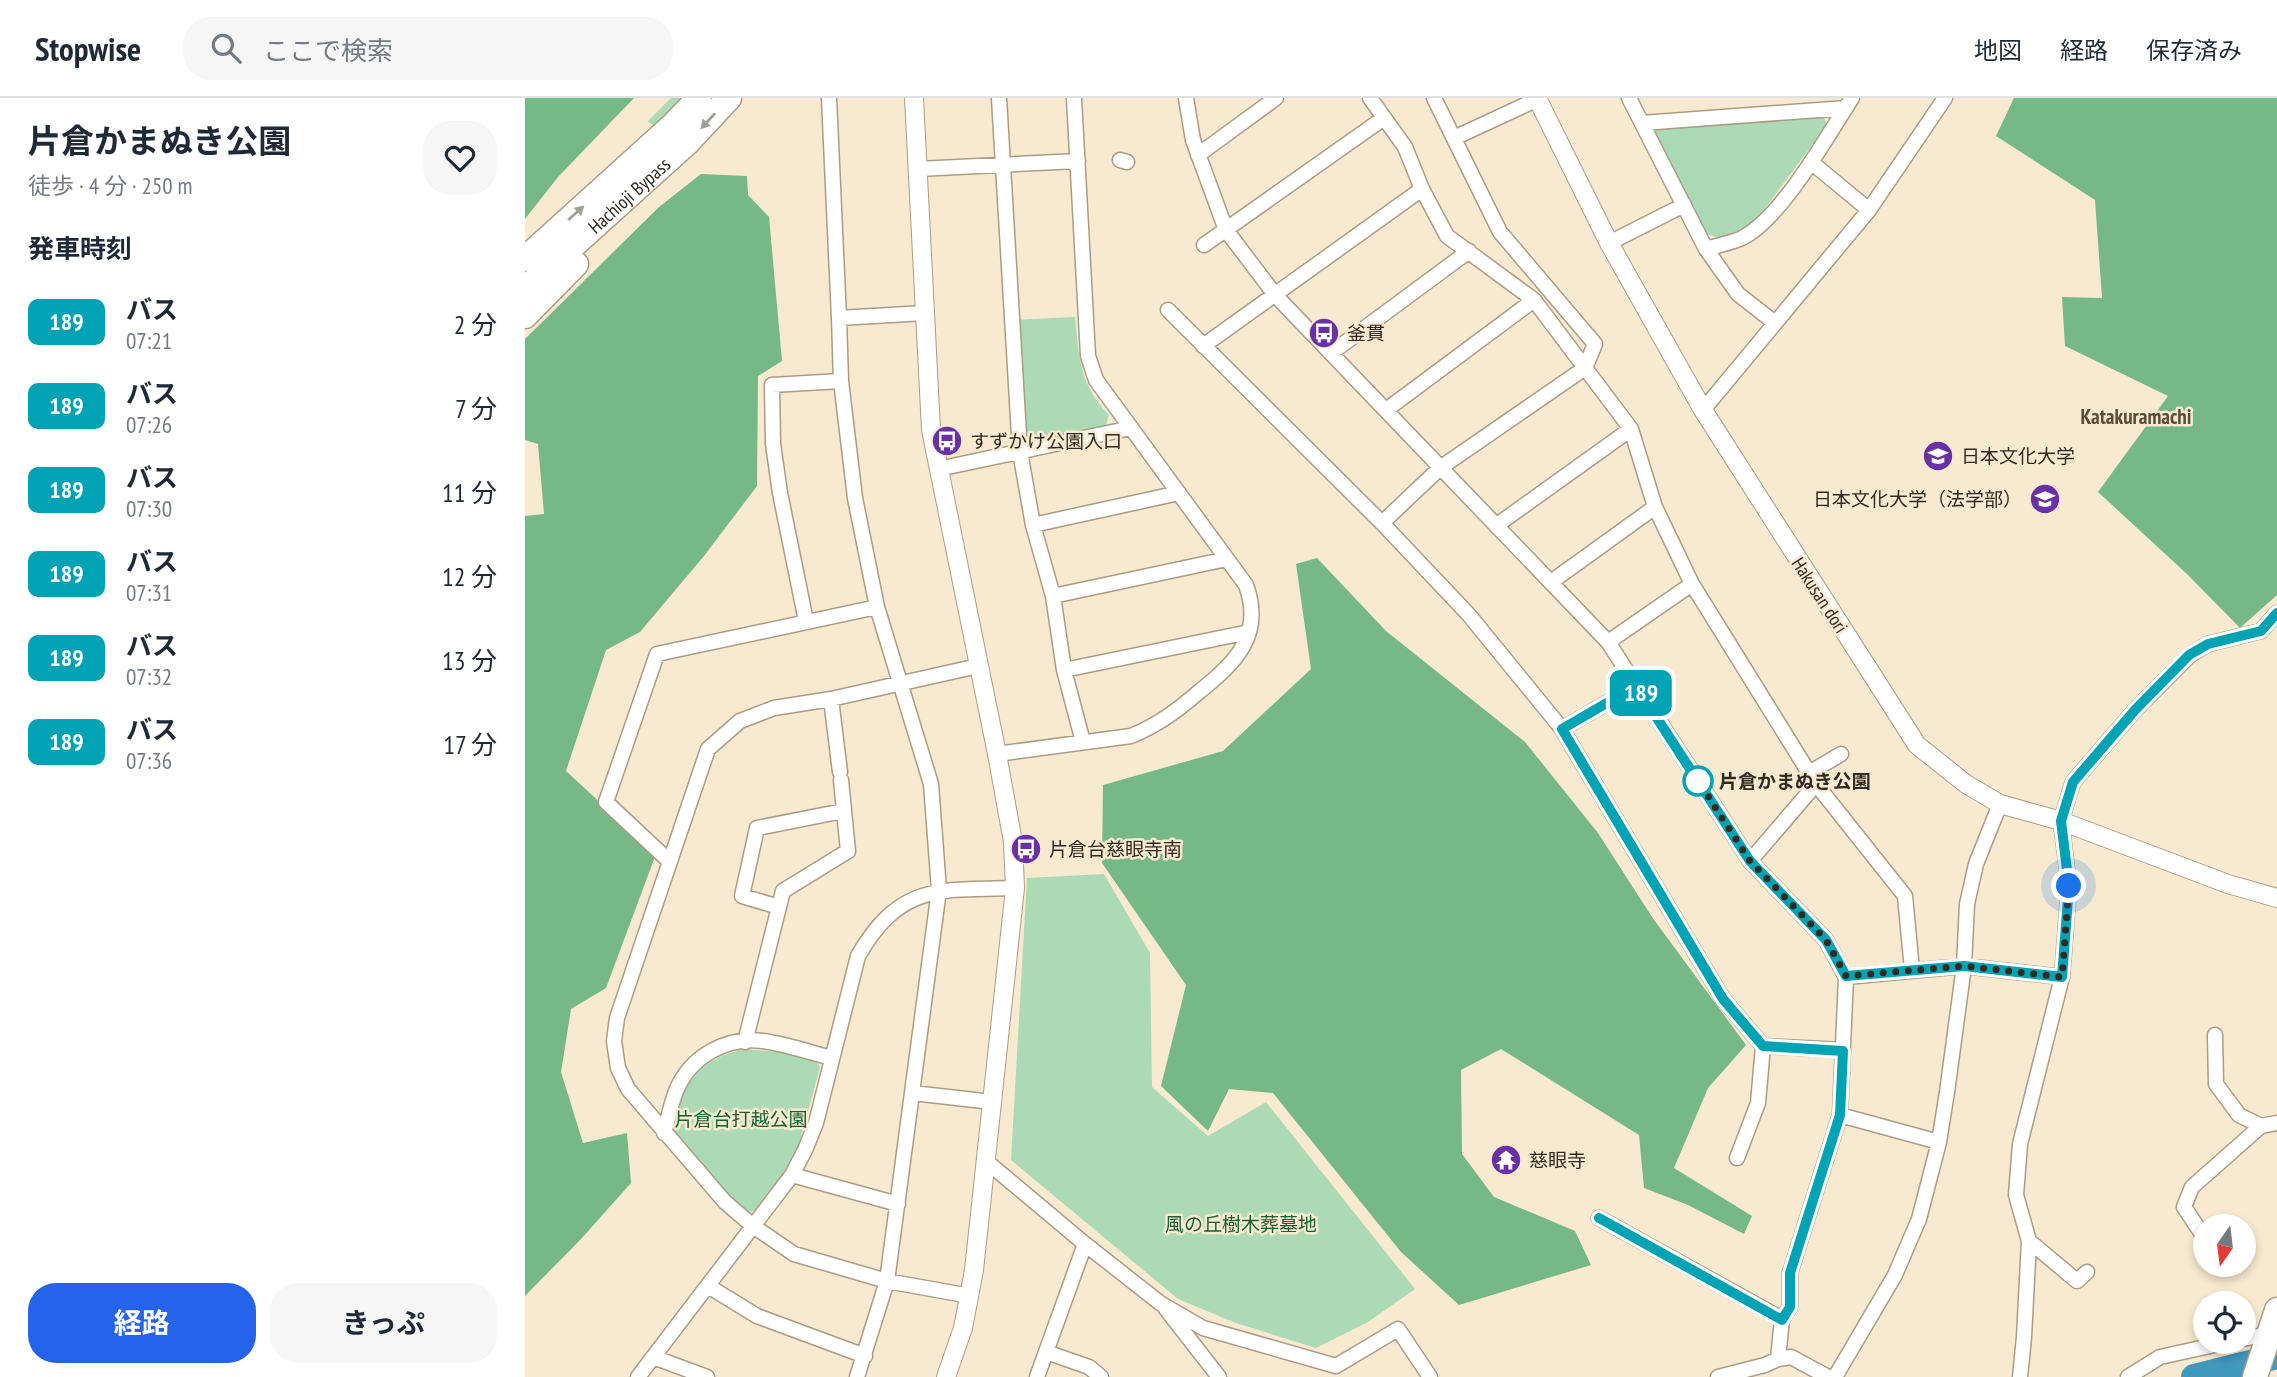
<!DOCTYPE html>
<html lang="ja">
<meta charset="utf-8">
<style>
:root{--surface:#fff;--page:#f6f6f7;--text:#1f2937;--muted:#747a83;--line:#e0e1e3;--accent:#2563eb}
body{margin:0;font-family:"PT Sans Narrow","Noto Sans JP",sans-serif;background:var(--page);color:var(--text);height:100vh;display:flex;flex-direction:column;font-size:26px;white-space:nowrap}
*{box-sizing:border-box;margin:0}
p{font-size:23px;color:var(--muted)}
.icon{flex:none;width:38px;height:38px;fill:none;stroke:currentColor;stroke-width:2;stroke-linecap:round;stroke-linejoin:round}
.map{position:relative;flex:1;overflow:hidden}
.details{display:flex;flex-direction:column;background:var(--surface);width:525px}
.details>*{flex:none}
.badge{padding:0 14px;border-radius:10px;font-size:24px;line-height:46px}
.needle{width:46px;rotate:194deg}
.fabs{position:absolute;left:1668px;top:1116px;display:grid;gap:14px}
.fabs a{display:grid;place-items:center;width:63px;height:63px;border-radius:50%;background:var(--surface);box-shadow:0 4px 10px #0003;font-size:35px}
.you{position:absolute;width:35px;height:35px;margin:-18px;border:5px solid #fff;border-radius:50%;background:#1a73e8;box-shadow:0 0 0 10px #1a73e833}
.map>.badge{position:absolute;translate:-50% -50%;box-shadow:0 0 0 4px #fff}
h2{padding:0 28px;font-size:26px;line-height:63px}
.round{display:grid;place-items:center;flex:none;width:74px;height:74px;border-radius:28px;background:var(--page)}
.summary{display:flex;align-items:center;justify-content:space-between;height:119px;padding:0 28px}
h1{font-size:33px;font-weight:700;line-height:52px}
.cta{display:flex;gap:14px;margin-top:auto;padding:14px 28px}
.cta a{flex:1;height:80px;border-radius:28px;background:var(--accent);color:#fff;font-size:28px;font-weight:700;line-height:80px;text-align:center}
.cta a+a{background:var(--page);color:var(--text)}
ul{padding:0;list-style:none}
li{display:flex;align-items:center;gap:21px;height:84px;padding:0 28px}
li div{flex:1}
li b{display:block;font-size:26px}
li em{font-style:normal}
li .badge{min-width:77px;font-weight:700;text-align:center}
header{display:flex;align-items:center;gap:42px;box-sizing:border-box;height:98px;padding:0 35px;background:var(--surface);border-bottom:2px solid var(--line)}
header strong{font-size:33px}
nav{display:flex;gap:38px;margin-inline-start:auto;font-size:24px}
.search{width:490px;height:63px;background:var(--page);display:flex;align-items:center;gap:18px;box-sizing:border-box;padding:0 24px;border-radius:28px;color:var(--muted);font-size:26px}
main{display:flex;flex:1;min-height:0}
.map>svg:first-child{display:block}
</style>
<header>
<strong>Stopwise</strong>
<div class="search"><svg class="icon" aria-label="search" viewBox="0 0 24 24"><circle cx="10" cy="10" r="6"/><path d="M15 15l6 6"/></svg>ここで検索</div>
<nav><a>地図</a><a>経路</a><a>保存済み</a></nav>
</header>
<main>
<section class="details">
<div class="summary"><div><h1>片倉かまぬき公園</h1><p>徒歩 · 4 分 · 250 m</p></div><a class="round"><svg class="icon" aria-label="heart" viewBox="0 0 24 24"><path d="M12 20l-8-8c-3-5 5-10 8-4 3-6 11-1 8 4z"/></svg></a></div>
<h2>発車時刻</h2>
<ul>
<li><span class="badge" style="background:#00a3b4;color:#fff">189</span><div><b>バス</b><p>07:21</p></div><em>2 分</em></li>
<li><span class="badge" style="background:#00a3b4;color:#fff">189</span><div><b>バス</b><p>07:26</p></div><em>7 分</em></li>
<li><span class="badge" style="background:#00a3b4;color:#fff">189</span><div><b>バス</b><p>07:30</p></div><em>11 分</em></li>
<li><span class="badge" style="background:#00a3b4;color:#fff">189</span><div><b>バス</b><p>07:31</p></div><em>12 分</em></li>
<li><span class="badge" style="background:#00a3b4;color:#fff">189</span><div><b>バス</b><p>07:32</p></div><em>13 分</em></li>
<li><span class="badge" style="background:#00a3b4;color:#fff">189</span><div><b>バス</b><p>07:36</p></div><em>17 分</em></li>
</ul>
<div class="cta"><a>経路</a><a>きっぷ</a></div>
</section>
<div class="map">
<svg width="1752" height="1279" viewBox="0 0 1752 1279">
<rect width="100%" height="100%" fill="#f7ead0"/>
<path fill="#abdab5" d="M 146,0 L 162,0 L 131,31 L 123,23 Z
M 1299,19 L 1302,27 L 1232,121 L 1222,129 L 1194,140 L 1182,136 L 1128,38 L 1132,30 Z
M 550,219 C 554,259 554,286 584,317 L 580,330 L 507,345 L 496,338 L 488,222 Z
M 579,776 L 625,855 L 627,989 L 683,1038 L 741,1004 L 890,1191 L 843,1224 L 791,1250 L 711,1225 L 653,1201 L 486,1062 L 502,780 Z
M 218,951 L 256,954 L 291,963 L 295,969 L 273,1050 L 259,1076 L 229,1113 L 224,1114 L 196,1094 L 145,1030 C 160,986 170,963 218,951 Z"/>
<path fill="#76b886" d="M 0,0 L 109,0 L 33,79 L 0,121 Z
M 1489,0 L 1752,0 L 1752,497 L 1715,530 L 1662,476 L 1573,394 L 1643,298 L 1540,248 L 1537,199 L 1577,200 L 1570,102 L 1471,38 Z
M 176,76 L 222,78 L 223,97 L 244,119 L 257,263 L 233,278 L 232,388 L 179,458 L 115,534 L 81,552 L 41,673 L 131,756 L 81,890 L 46,911 L 36,974 L 58,1045 L 102,1035 L 106,1085 L 56,1141 L 0,1198 L 0,418 L 19,416 L 13,346 L 0,342 L 0,241 L 134,109 Z
M 792,460 L 861,533 L 1000,644 L 1073,735 L 1127,819 L 1221,947 L 1183,990 L 1149,1070 L 1227,1118 L 1219,1136 L 1163,1107 L 1119,1090 L 1114,1037 L 976,951 L 936,972 L 937,1056 L 969,1099 L 1050,1133 L 1066,1167 L 934,1207 L 876,1154 L 748,995 L 704,991 L 683,1033 L 636,988 L 661,887 L 577,765 L 578,687 L 698,653 L 786,571 L 771,466 Z"/>
<g fill="none" stroke-linecap="round" stroke-linejoin="round">
<path stroke="#4198bd" stroke-width="26" d="M 1669,1279 L 1752,1258"/>
<g stroke="#aa9d85" stroke-width="17">
<path id="minor" d="M 304,0 L 314,220
M 474,0 L 495,354 L 508,427 L 528,498 L 539,572 L 558,644
M 661,0 L 668,42 L 701,132 L 751,198 L 1083,544 L 1225,763 L 1301,842 L 1321,879 L 1315,1017 L 1265,1175 L 1265,1209 L 1257,1221 L 1253,1261 L 1266,1259 L 1303,1279
M 845,0 L 880,49 L 897,91 L 922,138 L 1009,202 L 1106,331 L 1130,409 L 1167,486 L 1291,686 L 1225,763
M 1104,0 L 1181,151 L 1213,196 L 1250,225
M 1117,25 L 1321,10
M 929,40 L 1013,1
M 673,57 L 751,0
M 595,62 L 602,64
M 1286,64 L 1344,112
M 393,71 L 553,63
M 1084,145 L 1159,107
M 679,147 L 859,20
M 1181,151 C 1193,147 1206,145 1217,140 C 1257,120 1302,38 1327,0
M 643,212 L 857,425 L 944,517 L 1037,631 L 1198,901 L 1238,948 L 1318,952
M 678,248 L 897,91
M 806,255 L 944,153
M 861,312 L 1009,202
M 1178,312 L 1344,112 L 1420,0
M 413,371 L 606,330
M 857,425 L 915,370 L 1060,270 L 1070,246 L 975,134 L 909,0
M 508,427 L 654,395
M 972,427 L 1106,331
M 1026,484 L 1130,409
M 528,498 L 702,461
M 281,523 L 255,395 L 248,346 L 247,287 L 316,283
M 1083,544 L 1167,486
M 539,572 L 724,534
M 306,601 L 315,674
M 1037,631 L 1111,588
M 472,656 L 606,638 C 633,627 653,612 675,593 C 711,564 739,537 721,487 L 571,282 L 563,258 L 549,0
M 1284,675 L 1316,656
M 1291,686 L 1380,798 L 1387,872
M 144,763 L 81,704 L 132,556 L 352,509
M 254,809 L 217,798 L 232,730 L 318,713
M 1321,879 L 1439,868 L 1537,879
M 1690,937 L 1691,986 L 1714,1017 L 1736,1028
M 220,944 L 258,793 L 323,753 L 316,682
M 388,995 L 467,1004
M 1315,1017 L 1414,1044
M 139,1035 C 143,1021 146,1006 151,993 C 165,959 201,938 238,943 C 261,946 284,954 306,960
M 1212,1060 L 1233,1005 L 1238,948
M 461,1063 L 560,1146 L 635,1205 L 678,1230 L 811,1268 L 873,1231 L 905,1279
M 267,1077 L 373,1106
M 1074,1120 L 1257,1221
M 1679,1139 L 1659,1109 L 1667,1089 L 1736,1028 L 1752,1025
M 1504,1143 L 1552,1183 L 1562,1174
M 183,1188 L 232,1218 L 340,1258
M 445,1198 L 362,1183 L 269,1156 L 228,1128 L 200,1104 L 103,991 L 93,970 L 89,943 L 92,920 L 183,651 L 215,623 L 249,610 L 306,601 L 453,568
M 641,1211 L 694,1279
M 1718,1241 L 1744,1236
M 521,1254 L 564,1269 L 576,1279
M 128,1259 L 182,1279
M 113,1279 L 267,1077 L 280,1052 L 291,1025 L 333,858 C 375,785 415,792 490,790
M 332,1279 L 362,1183 L 414,792 L 406,686 L 352,509 L 330,400 L 316,283 L 314,220 L 400,215
M 512,1279 L 560,1146
M 1193,1279 L 1240,1267 L 1253,1261
M 1310,1279 L 1370,1177 L 1394,1121 L 1414,1044 L 1422,994 L 1439,868 L 1442,806 L 1451,766 L 1475,706
M 1495,1279 L 1499,1239 L 1504,1143 L 1491,1097 L 1495,1046 L 1537,879 L 1544,788 L 1536,723 L 1548,684 L 1610,612 L 1665,557 L 1683,546 L 1736,533 L 1752,515
M 1603,1279 L 1635,1259 L 1703,1244"/>
</g>
<g stroke="#aa9d85" stroke-width="20">
<path id="tertiary" d="M 389,0 L 406,332 L 472,656 L 488,744 L 490,790 L 449,1172 L 438,1230 L 421,1279
M 1012,0 L 1084,145 L 1178,312 L 1392,647 L 1441,686 L 1475,706 L 1536,723 L 1703,786 L 1752,800"/>
</g>
<g stroke="#aa9d85" stroke-width="27">
<g id="trunk">
<path d="M 0,161 L 147,28 L 174,0"/>
<path id="s1" d="M 0,191 L 162,45 L 204,0"/>
<path d="M 0,218 L 51,166"/>
<path d="M 1730,1279 L 1752,1212"/>
</g>
</g>
<use href="#minor" stroke="#fff" stroke-width="14"/>
<use href="#tertiary" stroke="#fff" stroke-width="18"/>
<use href="#trunk" stroke="#fff" stroke-width="24"/>
</g>
<defs><path id="oneway-solid" d="M-6-.8H1V-3.2L6.5 0L1 3.2V.8H-6Z" transform="scale(1.75)"/></defs>
<g fill="#a29f9b">
<use href="#oneway-solid" transform="translate(183 23) rotate(133)"/>
<use href="#oneway-solid" transform="translate(51 115) rotate(-42)"/>
</g>
<g fill="none" stroke-linecap="round" stroke-linejoin="round">
<g stroke="#fff" stroke-width="16">
<path id="line" d="M 1074,1120 L 1257,1222 L 1265,1209 L 1265,1175 L 1315,1017 L 1318,953 L 1238,948 L 1198,901 L 1037,631 L 1111,588 L 1225,763 L 1301,842 L 1321,878 L 1439,868 L 1537,879 L 1544,788 L 1536,723 L 1548,684 L 1610,612 L 1664,557 L 1683,546 L 1736,533 L 1752,515"/>
</g>
<use href="#line" stroke="#00a3b4" stroke-width="10"/>
<path stroke="#302a21" stroke-width="7" stroke-dasharray="0 12.6" d="M 1173,683 L 1168,675 L 1225,763 L 1301,842 L 1321,878 L 1439,868 L 1537,879 L 1544,788"/>
</g>
<defs>
<g id="bus-disc" transform="scale(1.575)"><circle r="9.5" fill="#6a31a7" stroke="#f7ead0"/><path d="M-5-6H5V4H4V6H2V4H-2V6H-4V4H-5ZM-3.5-4V0h7V-4ZM-3.5 1.2v1.5H-2V1.2ZM2 1.2v1.5H3.5V1.2Z" fill="#fff"/></g>
<g id="university-disc" transform="scale(1.575)"><circle r="9.5" fill="#6a31a7" stroke="#f7ead0"/><path d="M0-5L7-2L0 1L-7-2ZM-4 1L0 2.5L4 1V4Q0 6-4 4Z" fill="#fff"/></g>
<g id="temple-disc" transform="scale(1.575)"><circle r="9.5" fill="#6a31a7" stroke="#f7ead0"/><path d="M0-6L5-2H3V0L6.5 2.5H4V6H1.5V3h-3V6H-4V2.5H-6.5L-3 0V-2H-5Z" fill="#fff"/></g>
</defs>
<g fill-rule="evenodd">
<use href="#bus-disc" x="799" y="235"/>
<use href="#bus-disc" x="422" y="343"/>
<use href="#university-disc" x="1413" y="358"/>
<use href="#university-disc" x="1520" y="401"/>
<use href="#bus-disc" x="501" y="751"/>
<use href="#temple-disc" x="981" y="1062"/>
</g>
<circle fill="#fff" stroke="#00a3b4" stroke-width="3.5" cx="1173" cy="683" r="14"/>
<g text-anchor="middle" stroke-width="5" stroke-linejoin="round" paint-order="stroke">
<g font-size="19" fill="#302a21" stroke="#f7ead0">
<text dy="7" stroke="none"><textPath href="#s1" startOffset="140">Hachioji Bypass</textPath></text>
<text transform="translate(1295 497) rotate(57)" y="7">Hakusan dori</text>
</g>
<g font-size="19" fill="#302a21" stroke="#f7ead0" text-anchor="start">
<text x="822" y="242">釜貫</text>
<text x="445" y="350">すずかけ公園入口</text>
<text x="1436" y="365">日本文化大学</text>
<text x="1497" y="408" text-anchor="end">日本文化大学（法学部）</text>
<text x="524" y="758">片倉台慈眼寺南</text>
<text x="1004" y="1069">慈眼寺</text>
</g>
<g font-size="19" font-weight="bold" fill="#302a21" stroke="#f7ead0" text-anchor="start">
<text x="1194" y="690">片倉かまぬき公園</text>
</g>
<g font-size="19" fill="#176031" stroke="#f7ead0">
<text x="216" y="1028">片倉台打越公園</text>
<text x="716" y="1133">風の丘樹木葬墓地</text>
</g>
<g font-size="21" font-weight="bold" fill="#594d37" stroke="#f7ead0">
<text x="1611" y="326">Katakuramachi</text>
</g>
</g>
</svg>
<div class="fabs">
<a><svg class="needle" viewBox="-14 -14 28 28"><path d="M0-13l5 13h-10z" fill="#e53935"/><path d="M0 13l5-13h-10z" fill="#747a83"/></svg></a>
<a><svg class="icon" aria-label="locate" viewBox="0 0 24 24"><circle cx="12" cy="12" r="6"/><path d="M12 2v4M12 18v4M2 12h4M18 12h4"/></svg></a>
</div>
<div class="you" style="left:1544px;top:788px"></div>
<b class="badge" style="left:1116px;top:595px;background:#00a3b4;color:#fff">189</b>
</div>
</main>
